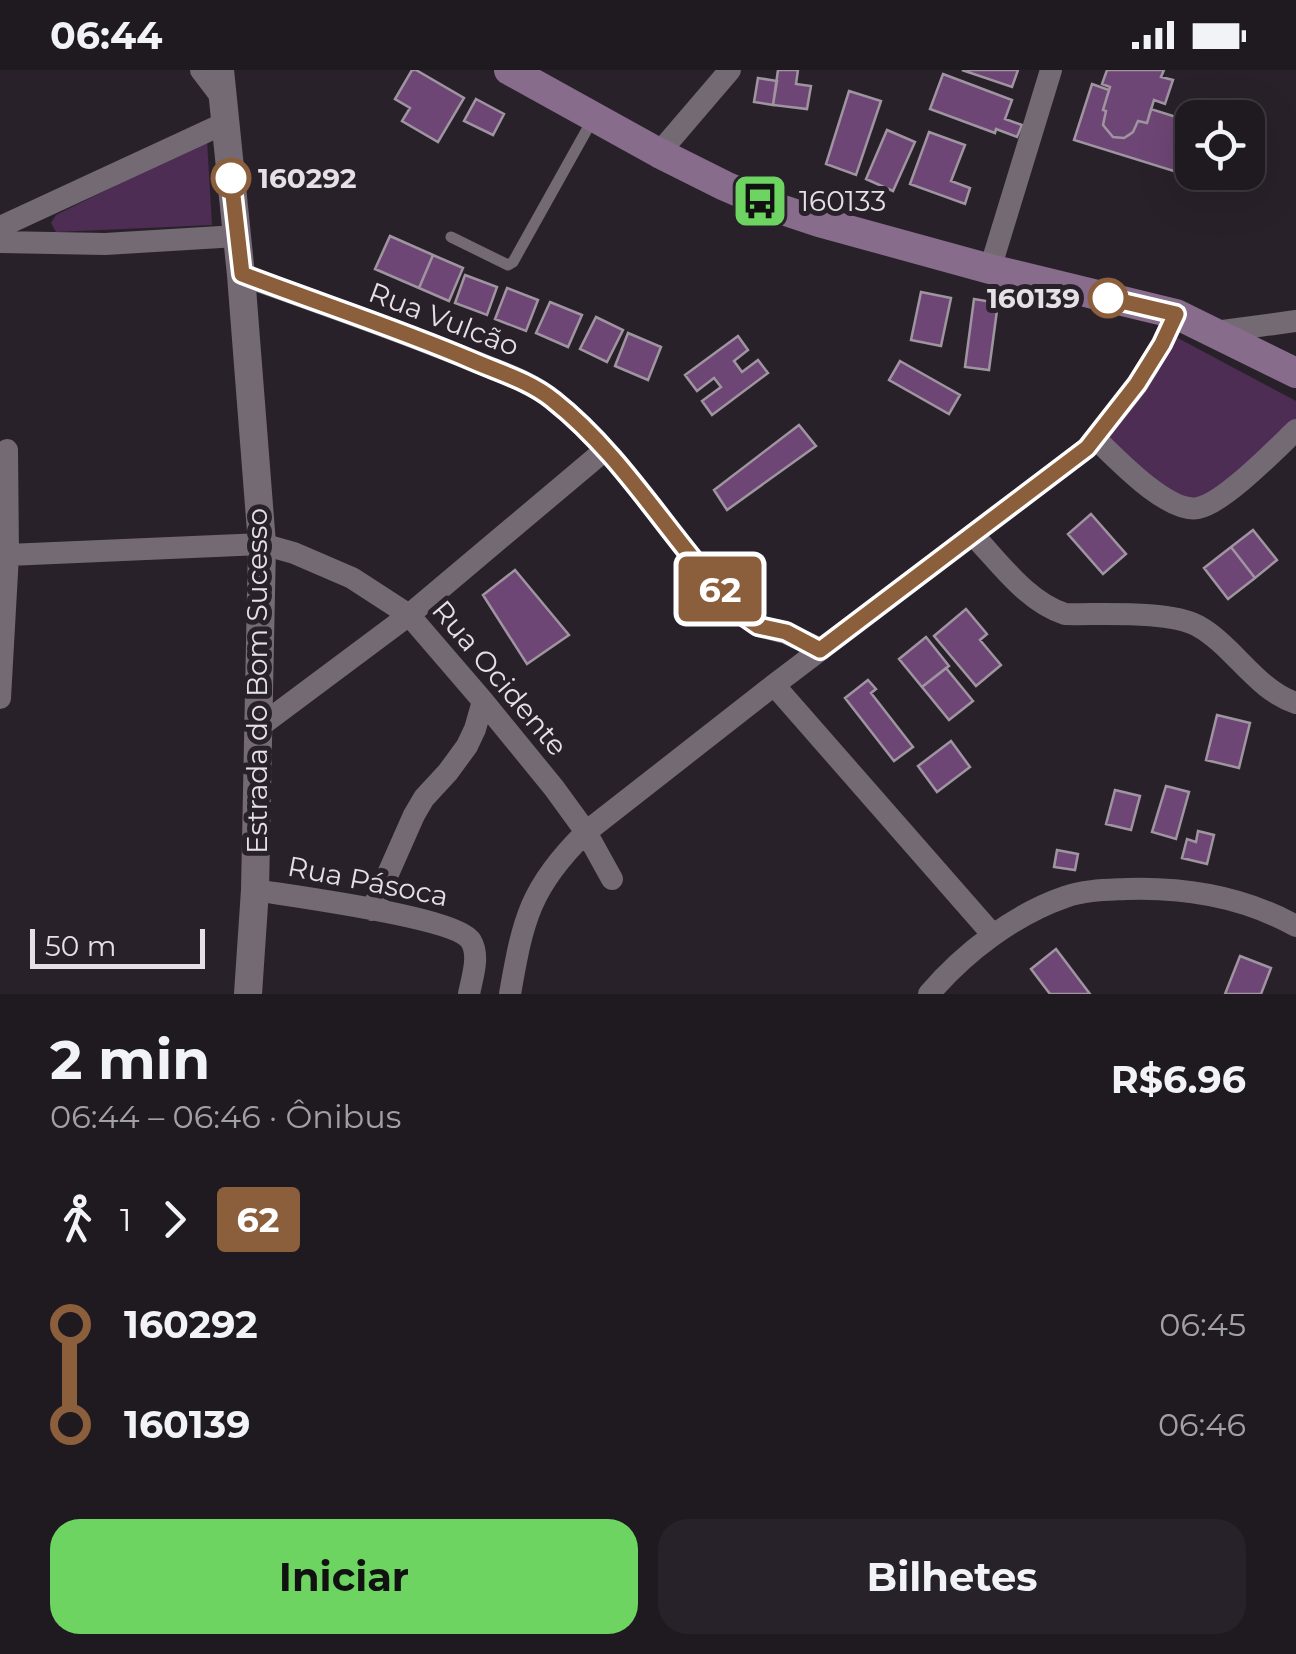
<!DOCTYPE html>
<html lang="pt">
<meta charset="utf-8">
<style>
:root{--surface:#1f1920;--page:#272229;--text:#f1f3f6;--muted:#a1a0a5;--line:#3c383e;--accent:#6dd361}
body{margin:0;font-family:Montserrat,sans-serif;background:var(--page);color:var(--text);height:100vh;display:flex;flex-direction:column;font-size:38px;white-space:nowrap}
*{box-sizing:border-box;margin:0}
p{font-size:32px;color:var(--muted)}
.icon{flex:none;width:55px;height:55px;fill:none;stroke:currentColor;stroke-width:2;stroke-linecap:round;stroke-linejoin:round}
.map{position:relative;height:924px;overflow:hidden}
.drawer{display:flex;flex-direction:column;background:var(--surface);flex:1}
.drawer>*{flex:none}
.badge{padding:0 20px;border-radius:8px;font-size:35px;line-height:65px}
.tools{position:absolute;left:1175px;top:30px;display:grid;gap:20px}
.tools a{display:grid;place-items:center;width:90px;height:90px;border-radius:20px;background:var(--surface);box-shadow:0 10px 40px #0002,0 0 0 2px var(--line);font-size:50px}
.scale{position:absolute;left:30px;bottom:25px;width:175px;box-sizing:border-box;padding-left:10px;border:5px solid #e5e0e6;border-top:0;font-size:28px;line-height:35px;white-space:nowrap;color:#e5e0e6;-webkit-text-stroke:8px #29212a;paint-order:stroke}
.map>.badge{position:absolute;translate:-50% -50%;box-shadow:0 0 0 5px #fff}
.legs{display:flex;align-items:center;gap:15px;height:110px;padding:0 50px;font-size:32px}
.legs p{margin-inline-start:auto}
.head{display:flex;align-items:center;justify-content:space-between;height:170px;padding:0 50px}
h1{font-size:55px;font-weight:700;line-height:75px}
.button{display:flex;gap:20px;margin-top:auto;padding:20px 50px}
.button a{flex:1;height:115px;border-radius:30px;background:var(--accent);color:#111;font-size:40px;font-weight:700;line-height:115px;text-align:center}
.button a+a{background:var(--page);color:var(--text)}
ul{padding:0 50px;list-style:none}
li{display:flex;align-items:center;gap:35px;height:100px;font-size:38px}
li i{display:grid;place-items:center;width:15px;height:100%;margin:0 12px;background:currentColor}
li i::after{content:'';width:25px;height:25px;margin:-12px;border:8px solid;border-radius:50%;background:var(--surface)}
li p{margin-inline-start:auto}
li:first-child i{background:linear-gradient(#0000 50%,currentColor 0)}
li:last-child i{background:linear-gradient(currentColor 50%,#0000 0)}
.status{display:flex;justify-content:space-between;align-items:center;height:70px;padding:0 50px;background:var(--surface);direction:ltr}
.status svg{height:28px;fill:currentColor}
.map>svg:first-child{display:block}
</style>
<div class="status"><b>06:44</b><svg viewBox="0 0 49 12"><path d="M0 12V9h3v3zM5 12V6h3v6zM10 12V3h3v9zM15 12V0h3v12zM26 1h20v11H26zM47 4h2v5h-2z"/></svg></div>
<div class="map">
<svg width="1296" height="924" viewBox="0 0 1296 924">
<rect width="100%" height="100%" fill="#29212a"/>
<path fill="#4e2d54" d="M 207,70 L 212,155 L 56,162 L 51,153 L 56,145 Z
M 1174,266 L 1296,331 L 1296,350 L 1219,421 L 1190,434 L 1164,420 L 1107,368 Z"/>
<path fill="#6e4675" stroke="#9f95a0" stroke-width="2.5" d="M 412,0 L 416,0 L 464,28 L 438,72 L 402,51 L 410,38 L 395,29 Z
M 778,0 L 798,0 L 796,14 L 811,16 L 807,39 L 773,35 Z
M 962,0 L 1018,0 L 1012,17 Z
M 1107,0 L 1164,0 L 1161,7 L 1173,10 L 1165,34 L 1154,30 L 1147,53 L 1138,51 L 1133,62 L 1124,68 L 1113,67 L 1103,55 L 1106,41 L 1103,40 L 1110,17 L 1102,14 Z
M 943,4 L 1012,30 L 1005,49 L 1022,55 L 1017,67 L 996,59 L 995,63 L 930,39 Z
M 758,8 L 777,11 L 773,35 L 754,32 Z
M 1092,14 L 1109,20 L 1103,40 L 1106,41 L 1103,55 L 1113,67 L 1124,68 L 1129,65 L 1133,62 L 1138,51 L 1147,53 L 1151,39 L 1192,52 L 1192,65 L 1180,103 L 1074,70 Z
M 849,21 L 881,31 L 856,105 L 826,94 Z
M 476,29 L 504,44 L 493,65 L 464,51 Z
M 887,60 L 915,72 L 893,121 L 866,109 Z
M 929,62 L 965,75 L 951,111 L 970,118 L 965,134 L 910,114 Z
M 390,166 L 433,185 L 419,218 L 375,199 Z
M 433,185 L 463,198 L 449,231 L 419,218 Z
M 465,205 L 497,217 L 487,245 L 455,233 Z
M 507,218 L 538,230 L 526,261 L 495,249 Z
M 921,222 L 951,228 L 941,276 L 911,270 Z
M 974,229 L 998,233 L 989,300 L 965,297 Z
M 550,232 L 582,245 L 568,277 L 536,263 Z
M 596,247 L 623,260 L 607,292 L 580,279 Z
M 628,263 L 661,277 L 648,310 L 615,296 Z
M 738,266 L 748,280 L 734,291 L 742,302 L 758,290 L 768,303 L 712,345 L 702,331 L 721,317 L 714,308 L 697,321 L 685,305 Z
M 900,291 L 960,325 L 949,344 L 889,310 Z
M 799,355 L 816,376 L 727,440 L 714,420 Z
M 1091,444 L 1126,484 L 1103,504 L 1068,464 Z
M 1253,460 L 1277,490 L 1255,508 L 1231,477 Z
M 1231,477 L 1255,508 L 1228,529 L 1204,498 Z
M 515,500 L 569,565 L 527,594 L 483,525 Z
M 966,539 L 987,564 L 980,570 L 1001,595 L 976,616 L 934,566 Z
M 926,567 L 949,596 L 922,617 L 899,589 Z
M 946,598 L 973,631 L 949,650 L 922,617 Z
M 868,610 L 876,619 L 871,623 L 913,677 L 894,691 L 845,628 Z
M 1217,645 L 1250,653 L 1239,698 L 1206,690 Z
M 951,671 L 970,697 L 937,722 L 918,696 Z
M 1166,716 L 1189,722 L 1176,769 L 1152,762 Z
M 1115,720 L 1140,726 L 1131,760 L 1106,754 Z
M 1198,761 L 1214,765 L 1207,794 L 1182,788 L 1187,769 L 1196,772 Z
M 1057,780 L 1078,784 L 1075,800 L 1054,797 Z
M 1056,879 L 1090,924 L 1050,924 L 1031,899 Z
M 1240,886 L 1271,898 L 1261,924 L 1225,924 Z"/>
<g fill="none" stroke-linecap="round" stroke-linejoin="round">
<path stroke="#736a74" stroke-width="11" d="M 451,167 L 508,195 L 513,192 L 594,47"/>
<path stroke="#736a74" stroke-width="22" d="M 201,0 L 223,29
M 659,83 L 730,0
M 0,157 L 225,53
M 0,172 L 105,174 L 237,166
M 990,199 L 1051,0
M 241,205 C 318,232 395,259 471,290 C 498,301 530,311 553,330 C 629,390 676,480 745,547 L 758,556 L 786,563 L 820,579
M 1215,262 L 1296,251
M 1096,369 C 1116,388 1168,444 1198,438 C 1224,433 1275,380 1296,360
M 973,465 C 1000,493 1027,532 1065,544 C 1100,545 1169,540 1198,556 C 1234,576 1256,620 1296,633
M 8,485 L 262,474 L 294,483 L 352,508 L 409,545 L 483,631 L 554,718 L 586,762 L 612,809
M 774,615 L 993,865
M 0,628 L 8,485 L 7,380
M 259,657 L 409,545 L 605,380
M 255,820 C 291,826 456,847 471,871 C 480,886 472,908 469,924
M 372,840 L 414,745 L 424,728 L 448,702 L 467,676 L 475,659 L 483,631
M 510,924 C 523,849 530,817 586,762 L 774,615 L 1087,378 L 1137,315 L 1162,274 L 1176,244
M 929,924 C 964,883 1013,845 1065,827 C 1085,820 1106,820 1126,819 C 1185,817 1244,827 1296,856"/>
<path stroke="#736a74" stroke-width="28" d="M 220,0 L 241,205 L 262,474 L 255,820 L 248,924"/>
<path stroke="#886c8c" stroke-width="30" d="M 509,0 L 659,83 L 725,116 L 771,136 L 819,152 L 990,199 L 1176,244 L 1296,303"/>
</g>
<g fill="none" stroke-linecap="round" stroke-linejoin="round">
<g stroke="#fff" stroke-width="22">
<path id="line-1" d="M 231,108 L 242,204 C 318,233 396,258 471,290 C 498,302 530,311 553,330 C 629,390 676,480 745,547 L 758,556 L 786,562 L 820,580 L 1087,378 L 1137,314 L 1162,274 L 1176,244 L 1108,228"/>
</g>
<use href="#line-1" stroke="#8b5e3c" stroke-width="15"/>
</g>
<defs>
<g id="bus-square" transform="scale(2.875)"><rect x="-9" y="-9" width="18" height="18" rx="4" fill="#6dd361" stroke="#29212a"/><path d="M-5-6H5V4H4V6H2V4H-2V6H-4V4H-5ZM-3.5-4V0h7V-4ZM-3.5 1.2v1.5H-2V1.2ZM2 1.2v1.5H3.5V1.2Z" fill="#111"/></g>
</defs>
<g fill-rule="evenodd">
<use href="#bus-square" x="760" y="131"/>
</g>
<g fill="#fff" stroke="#8b5e3c" stroke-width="5">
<circle cx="231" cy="108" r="18"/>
<circle cx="1108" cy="228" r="18"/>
</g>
<g text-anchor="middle" stroke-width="10" stroke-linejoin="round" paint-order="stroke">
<g font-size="28" font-weight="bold" fill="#e5e0e6" stroke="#29212a" text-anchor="start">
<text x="258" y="118">160292</text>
<text x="1080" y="238" text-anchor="end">160139</text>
</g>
<g font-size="28" fill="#e5e0e6" stroke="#29212a" text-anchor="start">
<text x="799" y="141">160133</text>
</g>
<g font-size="28" fill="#e5e0e6" stroke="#29212a">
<text transform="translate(444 249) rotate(21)" y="10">Rua Vulcão</text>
<text transform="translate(500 608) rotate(50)" y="10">Rua Ocidente</text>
<text transform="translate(257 611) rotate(-90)" y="10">Estrada do Bom Sucesso</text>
<text transform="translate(368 811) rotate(11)" y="10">Rua Pásoca</text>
</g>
</g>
</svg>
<div class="tools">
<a><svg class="icon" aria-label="locate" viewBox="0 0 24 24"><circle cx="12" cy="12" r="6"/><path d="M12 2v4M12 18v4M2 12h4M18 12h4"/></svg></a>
</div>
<div class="scale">50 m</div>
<b class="badge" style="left:720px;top:519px;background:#8b5e3c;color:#fff">62</b>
</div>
<section class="drawer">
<div class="head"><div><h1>2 min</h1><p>06:44 – 06:46 · Ônibus</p></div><b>R$6.96</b></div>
<div class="legs"><svg class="icon" aria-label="walk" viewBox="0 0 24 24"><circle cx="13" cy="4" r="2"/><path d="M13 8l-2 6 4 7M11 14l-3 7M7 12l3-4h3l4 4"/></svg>1<svg class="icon" aria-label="forward" viewBox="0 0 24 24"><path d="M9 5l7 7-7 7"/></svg><b class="badge" style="background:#8b5e3c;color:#fff">62</b></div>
<ul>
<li><i style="color:#8b5e3c"></i><b>160292</b><p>06:45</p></li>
<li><i style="color:#8b5e3c"></i><b>160139</b><p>06:46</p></li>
</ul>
<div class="button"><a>Iniciar</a><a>Bilhetes</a></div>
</section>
